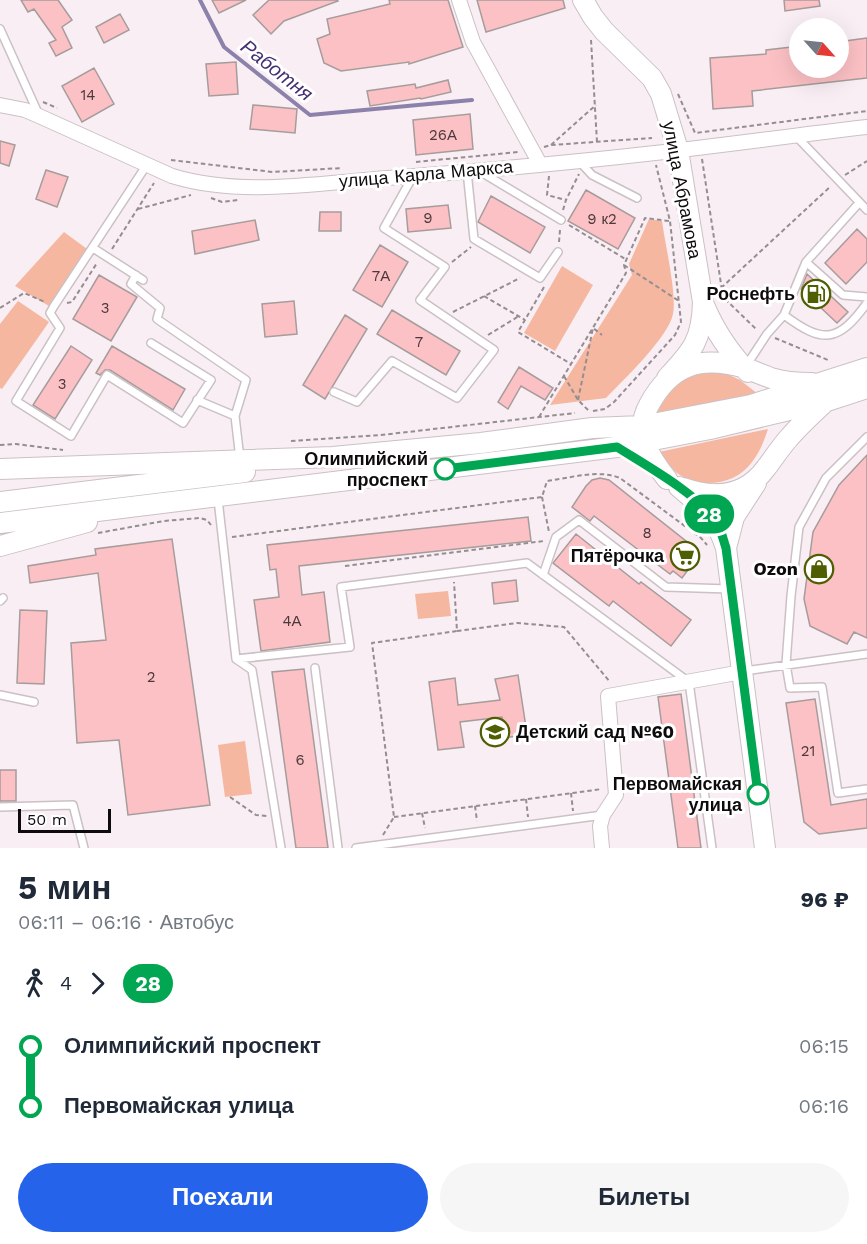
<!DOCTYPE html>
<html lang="ru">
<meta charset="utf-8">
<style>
:root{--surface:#fff;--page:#f6f6f7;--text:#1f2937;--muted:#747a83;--accent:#2563eb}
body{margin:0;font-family:"Work Sans",sans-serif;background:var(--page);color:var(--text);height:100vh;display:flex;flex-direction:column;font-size:22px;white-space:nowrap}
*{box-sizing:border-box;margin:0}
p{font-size:20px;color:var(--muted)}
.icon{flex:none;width:33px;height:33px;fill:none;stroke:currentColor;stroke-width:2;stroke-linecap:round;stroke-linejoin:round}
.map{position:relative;height:848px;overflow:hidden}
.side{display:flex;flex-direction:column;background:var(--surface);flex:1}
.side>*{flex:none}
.badge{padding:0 12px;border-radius:20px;font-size:21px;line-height:39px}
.needle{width:39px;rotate:117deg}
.controls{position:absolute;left:789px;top:18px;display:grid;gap:12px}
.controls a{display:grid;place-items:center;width:60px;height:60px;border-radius:50%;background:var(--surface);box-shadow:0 6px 24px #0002;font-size:30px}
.scale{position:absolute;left:18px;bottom:15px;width:93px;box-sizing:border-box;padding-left:6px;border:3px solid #0e0b0c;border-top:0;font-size:16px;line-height:21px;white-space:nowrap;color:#0e0b0c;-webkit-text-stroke:4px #fff;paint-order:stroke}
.map>.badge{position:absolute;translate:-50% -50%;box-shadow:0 0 0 3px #fff}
.legs{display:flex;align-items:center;gap:9px;height:66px;padding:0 18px;font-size:20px}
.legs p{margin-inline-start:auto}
.headline{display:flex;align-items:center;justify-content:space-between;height:102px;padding:0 18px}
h1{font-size:33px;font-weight:700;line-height:45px}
.cta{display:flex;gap:12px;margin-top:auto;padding:12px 18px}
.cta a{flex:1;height:69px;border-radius:36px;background:var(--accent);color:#fff;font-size:24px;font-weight:700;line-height:69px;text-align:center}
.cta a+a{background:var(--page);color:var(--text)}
ul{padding:0 18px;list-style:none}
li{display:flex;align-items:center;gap:21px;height:60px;font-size:22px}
li i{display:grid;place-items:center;width:9px;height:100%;margin:0 8px;background:currentColor}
li i::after{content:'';width:15px;height:15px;margin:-8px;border:4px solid;border-radius:50%;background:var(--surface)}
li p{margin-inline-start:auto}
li:first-child i{background:linear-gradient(#0000 50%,currentColor 0)}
li:last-child i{background:linear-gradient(currentColor 50%,#0000 0)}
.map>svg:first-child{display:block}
</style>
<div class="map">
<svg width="867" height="848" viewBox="0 0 867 848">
<rect width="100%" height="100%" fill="#f8eef3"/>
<path fill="#f5b7a0" d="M 649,219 L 662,221 C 665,244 677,294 673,314 C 668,338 624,379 606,398 L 550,405 L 632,275 L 629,264 Z
M 64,232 L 87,249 L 49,306 L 15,286 Z
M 562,266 L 593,285 L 555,351 L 524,333 Z
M 18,301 L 49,322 L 2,389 L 0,388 L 0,324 Z
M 723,372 L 740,380 L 758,394 L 655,418 C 663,399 674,382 695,374 C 703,371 715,373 723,372 Z
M 768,429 C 764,441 760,452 752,462 C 736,485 700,490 677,473 C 670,467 665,459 659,452 Z
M 448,591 L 451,616 L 418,619 L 415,594 Z
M 245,741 L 252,794 L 225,797 L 218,745 Z"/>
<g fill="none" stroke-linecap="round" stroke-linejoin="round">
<path stroke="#8b81ab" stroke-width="4" d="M 200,0 L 224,47 L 310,115 L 472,100"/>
</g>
<path fill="#fcc1c5" stroke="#a69c9c" stroke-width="1.5" d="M 21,0 L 58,0 L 72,20 L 62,27 L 72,48 L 56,56 L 49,43 L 56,40 L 34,9 L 28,12 Z
M 212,0 L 246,0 L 219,13 Z
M 269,0 L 337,0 L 338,1 L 284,21 L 271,34 L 253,15 Z
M 389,0 L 448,0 L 463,47 L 409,64 L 409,62 L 341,71 L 324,63 L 317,39 L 330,34 L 327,19 L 390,4 Z
M 477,0 L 563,0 L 565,8 L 486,32 Z
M 784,0 L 819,0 L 820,6 L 785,11 Z
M 120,14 L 129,30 L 104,43 L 96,27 Z
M 867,38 L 867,78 L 752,91 L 753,106 L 713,109 L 710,58 L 766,54 L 766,50 L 800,46 L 800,68 L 838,68 L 838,42 Z
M 236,62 L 238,94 L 209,96 L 206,64 Z
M 94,68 L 114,104 L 82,122 L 62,86 Z
M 448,80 L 451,92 L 421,99 L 420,98 L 370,106 L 367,91 L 415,84 L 416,88 Z
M 253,105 L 297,109 L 295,133 L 250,129 Z
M 470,114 L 473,149 L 416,155 L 413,120 Z
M 0,141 L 15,145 L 9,166 L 0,163 Z
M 46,170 L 68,177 L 57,207 L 36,199 Z
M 586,190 L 635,218 L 618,249 L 568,221 Z
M 491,196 L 545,227 L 530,253 L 478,222 Z
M 448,205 L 451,228 L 408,232 L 406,209 Z
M 320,212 L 341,212 L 341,231 L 319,231 Z
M 255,220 L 259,240 L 195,254 L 192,231 Z
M 857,229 L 867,239 L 867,262 L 846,284 L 825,263 Z
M 380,245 L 408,262 L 382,307 L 353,290 Z
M 807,274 L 848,312 L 837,323 L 801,289 Z
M 99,275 L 137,297 L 111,341 L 73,319 Z
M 294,301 L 297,334 L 265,337 L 262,304 Z
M 392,310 L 460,351 L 446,375 L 377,334 Z
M 345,315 L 367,329 L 325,399 L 303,385 Z
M 71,346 L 92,360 L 55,419 L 33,405 Z
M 112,346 L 185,389 L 173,410 L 110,370 L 105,370 L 100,375 L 96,373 Z
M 519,367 L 553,388 L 545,400 L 521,386 L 508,409 L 498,402 Z
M 867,455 L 867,638 L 854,632 L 847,644 L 810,626 L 804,599 L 813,532 L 839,485 Z
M 600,478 L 609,480 L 691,545 L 684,556 L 694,562 L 682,578 L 673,571 L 670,574 L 594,516 L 590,521 L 572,507 L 586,486 L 592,480 Z
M 528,517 L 531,541 L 299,566 L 302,595 L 324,592 L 330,642 L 261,651 L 254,600 L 279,597 L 276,569 L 270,570 L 267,545 Z
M 576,534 L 639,584 L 641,582 L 691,620 L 671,646 L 613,601 L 609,606 L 553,563 Z
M 172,539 L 210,805 L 128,815 L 119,740 L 77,743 L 71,643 L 106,640 L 98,573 L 30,583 L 28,566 L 96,555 L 95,549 Z
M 516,580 L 518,601 L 494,604 L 492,583 Z
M 20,610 L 47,611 L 44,684 L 17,683 Z
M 304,669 L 328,848 L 296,848 L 272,672 Z
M 518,675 L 527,734 L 505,738 L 502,717 L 460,722 L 464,747 L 438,750 L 429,682 L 455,678 L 458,705 L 500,700 L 495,679 Z
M 681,694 L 701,848 L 678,848 L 658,697 Z
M 815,699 L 831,805 L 867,799 L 867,828 L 819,834 L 804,822 L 786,703 Z
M 0,770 L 16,770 L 16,801 L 0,801 Z"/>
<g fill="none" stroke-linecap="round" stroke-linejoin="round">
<g stroke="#cbc1c5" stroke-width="10">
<path id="lane" d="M 0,29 L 38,113
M 796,136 L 867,210
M 580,162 L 592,175 L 637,198
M 146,166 L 54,306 L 50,313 L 60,328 L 16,401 L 71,436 L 107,375 L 183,423 L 211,380 L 151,343
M 467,171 L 474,239 L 540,278 L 558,252
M 481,172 L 561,220
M 93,248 L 143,280
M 806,262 L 843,295 L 867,297
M 136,275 L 131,284 L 160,308 L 157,319 L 246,380 L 235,416
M 784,315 C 823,344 838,343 867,303
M 746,366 L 767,334 L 784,315 L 806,262 L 859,203
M 334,392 L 357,402 L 392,361 L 457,398 L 494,350 L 420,300 L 445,267 L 384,228 L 413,176
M 197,400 L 235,416 L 240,459
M 867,437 L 826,478 L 799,527 L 791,596 L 786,664 L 790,688 L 822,687 L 838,793 L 867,789
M 218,499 L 236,659 L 252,670 L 281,848
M 543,575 L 556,537 L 579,520 L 666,587 L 729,589
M 0,601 L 3,598
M 236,659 L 350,647 L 341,587 L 527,563 L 689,682 L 712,848
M 315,668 L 338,848
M 744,671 L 867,654
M 0,695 L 34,702
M 0,807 L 73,805 L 84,848
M 356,848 L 603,815"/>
</g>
<g stroke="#cbc1c5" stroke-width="16">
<path id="street" d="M 459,0 L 473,42 L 540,164
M 0,105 L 25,110 L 39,116 L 172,176 C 241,197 318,183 388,178 C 477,171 567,163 655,153 C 726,145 796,135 867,127
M 602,848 L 600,826 L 603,815 L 616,795 L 608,696 L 742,672"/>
</g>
<g stroke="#cbc1c5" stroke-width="22">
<path id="secondary" d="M 583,0 L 593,17 L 604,31 L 652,78 L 661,94 L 678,150 L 703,302 C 702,341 692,351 667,378
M 704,305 C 714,329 730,353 748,372
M 0,469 L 333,457 L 481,443 L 592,428 L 642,426 L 751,405 L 867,368
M 667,479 C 649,457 634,432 649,405 C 671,364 701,355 745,368 C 754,371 762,375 771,378 C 784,382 798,383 812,383
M 679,487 C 703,508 716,516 726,548 L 765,848
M 683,488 C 714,499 745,497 766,468 C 773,459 780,448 788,439 C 799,426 811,415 824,403
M 0,502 L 245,472
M 0,523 L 617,447 L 710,429 L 827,401 L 867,388
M 0,546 L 87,522
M 726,548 L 734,517 L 756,483"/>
</g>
<path stroke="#958e91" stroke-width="2" stroke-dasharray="4.5 3" stroke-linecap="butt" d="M 591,40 L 597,142
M 678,94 L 695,133 L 867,111
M 43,102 L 57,108
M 551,145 L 596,105
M 544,147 L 551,145 L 652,138
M 702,159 L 723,297 L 756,329
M 171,160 L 273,172 L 342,168
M 416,162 L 518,152
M 845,175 L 867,161
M 549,176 L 547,195 L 566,200
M 211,198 L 222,202 L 238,200
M 138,209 L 191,195
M 563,210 L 566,200 L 579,174
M 569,225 L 627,260
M 559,242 L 560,230
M 112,249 L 154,183
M 452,262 L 471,247
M 624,265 L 679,301
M 544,287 L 518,332 L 571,364
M 721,288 L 831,186
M 484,296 L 525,320
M 67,303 L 72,302 L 97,263
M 0,308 L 24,293 L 45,302
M 453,312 L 520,278
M 488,335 L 519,316
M 775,338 L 828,360
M 564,376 L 578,400 L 589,411
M 578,400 L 593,328 L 602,335
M 593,411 L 605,409 L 614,402 L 675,335 L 681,322 L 670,221 L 656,165
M 539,417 L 626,273 L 624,265 L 645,218 L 669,221
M 291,441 L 381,435 L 575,413
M 0,445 L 16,444 L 63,450
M 542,497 L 549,532
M 98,533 L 164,521 L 200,518 L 207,520 L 211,525
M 232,537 L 542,497 L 547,481 C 570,478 598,469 620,478 L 701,538 L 707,545
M 345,566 L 544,541
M 457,631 L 517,623 L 564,627 L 610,682
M 571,793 L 573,811
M 230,797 L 256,815 L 267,816
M 526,799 L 528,817
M 475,806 L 477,821
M 422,813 L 425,828
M 394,817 L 602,789
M 383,835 L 394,817 L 372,643 L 457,631 L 454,582"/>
<use href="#lane" stroke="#fff" stroke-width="7"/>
<use href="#street" stroke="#fff" stroke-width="14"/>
<use href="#secondary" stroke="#fff" stroke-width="20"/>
</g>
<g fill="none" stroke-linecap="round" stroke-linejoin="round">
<g stroke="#fff" stroke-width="14">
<path id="line-1" d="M 445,469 L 617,447 C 647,466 696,493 716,521 C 721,529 723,539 726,548 L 758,794"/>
</g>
<use href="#line-1" stroke="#00a651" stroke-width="9"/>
</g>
<defs>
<g id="fuel-ring" transform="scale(1.5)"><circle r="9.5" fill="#fff" stroke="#4e5e00" stroke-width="1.5"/><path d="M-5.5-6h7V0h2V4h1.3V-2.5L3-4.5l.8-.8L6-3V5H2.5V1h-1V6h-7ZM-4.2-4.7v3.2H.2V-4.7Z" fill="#4e5e00"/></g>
<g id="supermarket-ring" transform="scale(1.5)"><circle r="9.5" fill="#fff" stroke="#4e5e00" stroke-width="1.5"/><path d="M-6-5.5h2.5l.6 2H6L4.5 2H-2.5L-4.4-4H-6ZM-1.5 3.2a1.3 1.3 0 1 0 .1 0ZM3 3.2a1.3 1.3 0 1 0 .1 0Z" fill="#4e5e00"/></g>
<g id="shop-ring" transform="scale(1.5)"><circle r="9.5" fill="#fff" stroke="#4e5e00" stroke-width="1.5"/><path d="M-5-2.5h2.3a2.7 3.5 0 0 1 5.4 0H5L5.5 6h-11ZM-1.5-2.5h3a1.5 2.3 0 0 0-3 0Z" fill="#4e5e00"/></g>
<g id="school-ring" transform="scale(1.5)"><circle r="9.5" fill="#fff" stroke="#4e5e00" stroke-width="1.5"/><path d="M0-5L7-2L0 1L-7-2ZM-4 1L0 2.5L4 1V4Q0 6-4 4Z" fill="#4e5e00"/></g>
</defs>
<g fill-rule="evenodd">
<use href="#fuel-ring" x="816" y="294"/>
<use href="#supermarket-ring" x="685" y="556"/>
<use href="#shop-ring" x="819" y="569"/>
<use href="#school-ring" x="495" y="732"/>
</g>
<g fill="#fff" stroke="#00a651" stroke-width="3">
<circle cx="445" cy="469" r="10"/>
<circle cx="758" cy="794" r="10"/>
</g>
<g text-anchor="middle" stroke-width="6" stroke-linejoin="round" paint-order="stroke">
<g font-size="15" fill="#4a383a">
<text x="88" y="100">14</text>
<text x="443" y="140">26А</text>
<text x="428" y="223">9</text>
<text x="602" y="224">9 к2</text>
<text x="381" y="281">7А</text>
<text x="105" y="313">3</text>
<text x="419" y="347">7</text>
<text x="62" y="389">3</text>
<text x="647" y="538">8</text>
<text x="292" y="626">4А</text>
<text x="151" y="682">2</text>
<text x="808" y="756">21</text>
<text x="300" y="765">6</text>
</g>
<g font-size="18" fill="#0e0b0c" stroke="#fff">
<text transform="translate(426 174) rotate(-5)" y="6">улица Карла Маркса</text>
<text transform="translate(682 190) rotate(79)" y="6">улица Абрамова</text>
</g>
<g font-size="18" font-weight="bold" fill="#0e0b0c" stroke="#fff" text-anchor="end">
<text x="795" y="300">Роснефть</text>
<text x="664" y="562">Пятёрочка</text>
<text x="798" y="575">Ozon</text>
<text x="516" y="738" text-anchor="start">Детский сад №60</text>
</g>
<g font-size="18" font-weight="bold" fill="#0e0b0c" stroke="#fff" text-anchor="end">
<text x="428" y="465">Олимпийский<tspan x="428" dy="21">проспект</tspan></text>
<text x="742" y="790">Первомайская<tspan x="742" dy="21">улица</tspan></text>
</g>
<g font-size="20" font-style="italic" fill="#442f74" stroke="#fff">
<text transform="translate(277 70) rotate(38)" y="7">Работня</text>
</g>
</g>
</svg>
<div class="controls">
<a><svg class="needle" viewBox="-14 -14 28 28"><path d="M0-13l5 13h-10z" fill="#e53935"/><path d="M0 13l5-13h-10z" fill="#747a83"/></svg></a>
</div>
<div class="scale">50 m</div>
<b class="badge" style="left:709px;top:514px;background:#00a651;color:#fff">28</b>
</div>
<section class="side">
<div class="headline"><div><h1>5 мин</h1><p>06:11 – 06:16 · Автобус</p></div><b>96 ₽</b></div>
<div class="legs"><svg class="icon" aria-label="walk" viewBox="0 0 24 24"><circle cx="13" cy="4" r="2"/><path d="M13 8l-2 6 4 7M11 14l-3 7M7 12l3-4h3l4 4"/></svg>4<svg class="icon" aria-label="forward" viewBox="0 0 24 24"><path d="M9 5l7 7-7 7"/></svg><b class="badge" style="background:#00a651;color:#fff">28</b></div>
<ul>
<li><i style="color:#00a651"></i><b>Олимпийский проспект</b><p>06:15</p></li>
<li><i style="color:#00a651"></i><b>Первомайская улица</b><p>06:16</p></li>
</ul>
<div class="cta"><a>Поехали</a><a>Билеты</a></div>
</section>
